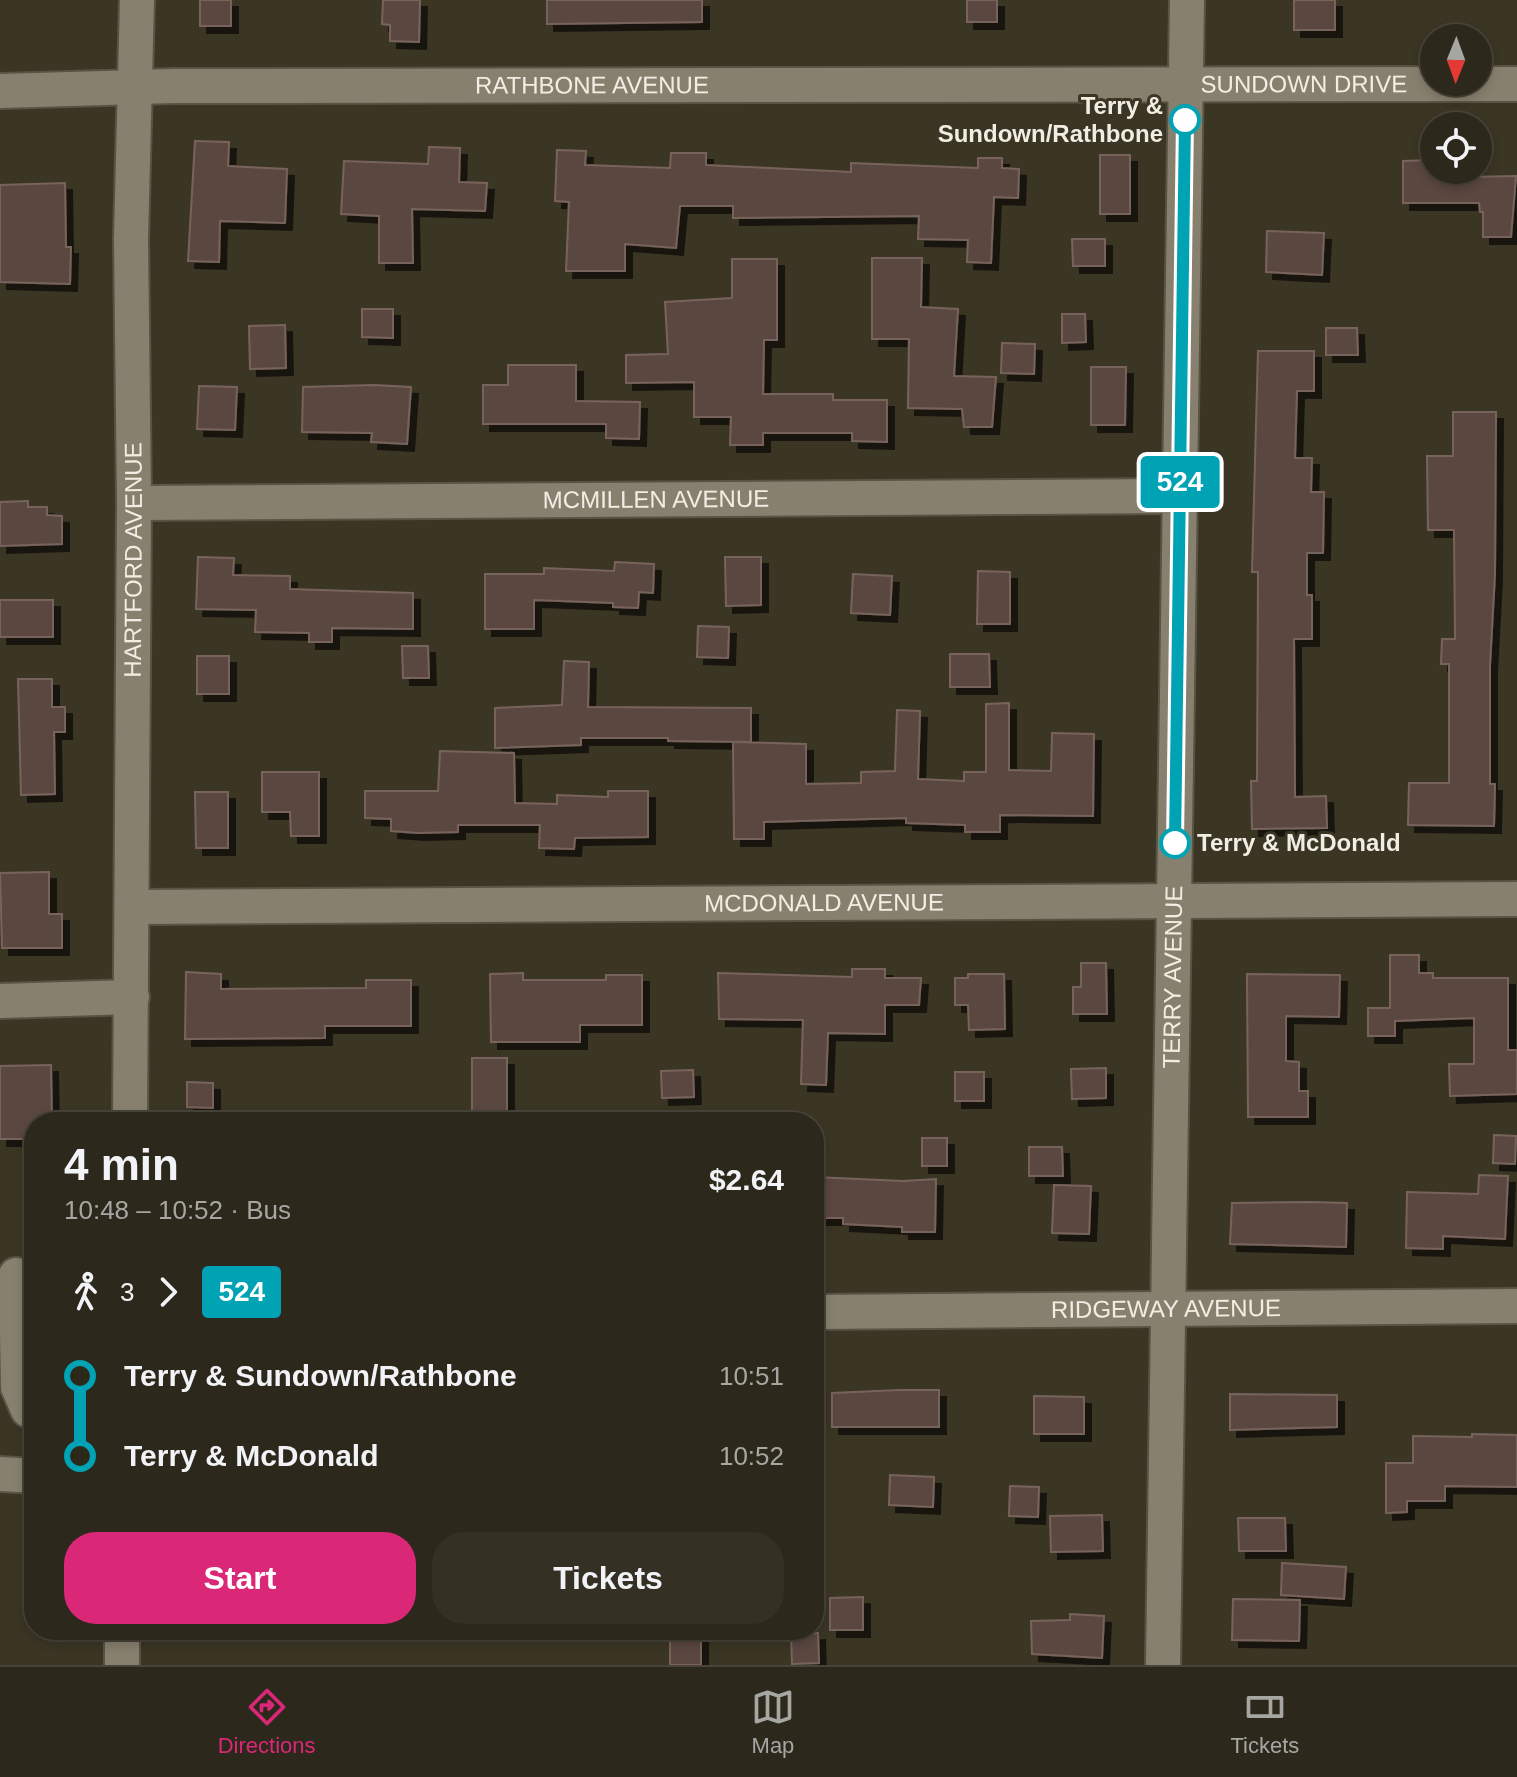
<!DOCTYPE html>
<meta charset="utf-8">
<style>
:root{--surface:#2c281b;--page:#343024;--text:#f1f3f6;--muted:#a6a6a3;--line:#48443a;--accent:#db2777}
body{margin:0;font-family:Helvetica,sans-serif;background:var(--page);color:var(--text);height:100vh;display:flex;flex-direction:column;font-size:30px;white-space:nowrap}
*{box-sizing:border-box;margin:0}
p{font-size:26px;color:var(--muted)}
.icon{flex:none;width:44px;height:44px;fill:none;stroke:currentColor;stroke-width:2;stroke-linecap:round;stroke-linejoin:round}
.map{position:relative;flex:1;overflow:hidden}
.drawer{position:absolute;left:24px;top:1112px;width:800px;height:528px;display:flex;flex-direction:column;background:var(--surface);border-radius:32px;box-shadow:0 4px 12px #0003,0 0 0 2px var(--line)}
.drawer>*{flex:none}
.badge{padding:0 16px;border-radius:6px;font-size:28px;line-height:52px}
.needle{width:52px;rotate:181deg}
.buttons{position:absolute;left:1420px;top:24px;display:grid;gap:16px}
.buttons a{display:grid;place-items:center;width:72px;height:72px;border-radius:50%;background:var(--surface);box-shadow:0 4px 12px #0003,0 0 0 2px var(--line);font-size:40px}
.map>.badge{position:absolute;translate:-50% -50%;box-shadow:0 0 0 4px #fff}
.legs{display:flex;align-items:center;gap:12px;height:88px;padding:0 40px;font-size:26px}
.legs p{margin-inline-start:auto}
.head{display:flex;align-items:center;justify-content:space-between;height:136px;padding:0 40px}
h1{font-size:44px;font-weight:800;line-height:60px}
.button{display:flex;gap:16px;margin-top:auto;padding:16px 40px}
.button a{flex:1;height:92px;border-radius:32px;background:var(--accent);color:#fff;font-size:32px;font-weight:800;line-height:92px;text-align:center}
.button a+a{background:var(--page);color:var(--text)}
ul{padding:0 40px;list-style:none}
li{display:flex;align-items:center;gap:28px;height:80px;font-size:30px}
li i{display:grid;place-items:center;width:12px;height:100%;margin:0 10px;background:currentColor}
li i::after{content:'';width:20px;height:20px;margin:-10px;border:6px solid;border-radius:50%;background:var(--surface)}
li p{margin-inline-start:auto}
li:first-child i{background:linear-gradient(#0000 50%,currentColor 0)}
li:last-child i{background:linear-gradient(currentColor 50%,#0000 0)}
.tab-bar{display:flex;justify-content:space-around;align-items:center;height:112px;border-top:2px solid var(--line);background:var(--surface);font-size:22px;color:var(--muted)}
.tab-bar a{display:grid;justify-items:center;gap:4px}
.tab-bar .active{color:var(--accent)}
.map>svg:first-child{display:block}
</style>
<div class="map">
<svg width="1517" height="1665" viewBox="0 0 1517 1665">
<defs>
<filter id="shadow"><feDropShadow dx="7" dy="7" stdDeviation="0" flood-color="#0009"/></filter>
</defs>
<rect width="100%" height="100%" fill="#3b3524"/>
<path fill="#5a4740" stroke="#78645c" stroke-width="2" filter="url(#shadow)" d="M 200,0 L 231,0 L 231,26 L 200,26 Z
M 383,0 L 420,0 L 419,42 L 390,41 L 390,25 L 382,24 Z
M 547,0 L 702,0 L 702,22 L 547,24 Z
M 967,0 L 997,0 L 997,22 L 967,22 Z
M 1294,0 L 1335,0 L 1335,30 L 1294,30 Z
M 195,141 L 229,142 L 228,166 L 287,169 L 285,223 L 220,221 L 219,262 L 188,261 Z
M 429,147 L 460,148 L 459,182 L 487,183 L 485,211 L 412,209 L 413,263 L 379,263 L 379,216 L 341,214 L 344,161 L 428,164 Z
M 557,150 L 586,151 L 585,165 L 670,168 L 671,153 L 706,153 L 706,165 L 851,172 L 851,163 L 978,168 L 978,158 L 1002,158 L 1002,168 L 1019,169 L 1018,198 L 994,197 L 991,263 L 967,262 L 968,240 L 918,239 L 919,216 L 733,218 L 733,206 L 680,206 L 676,248 L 625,244 L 625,271 L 566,271 L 569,202 L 555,201 Z
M 1100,155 L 1130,155 L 1130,214 L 1100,214 Z
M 1434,160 L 1434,170 L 1468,170 L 1468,177 L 1516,176 L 1511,237 L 1483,237 L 1483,212 L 1480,212 L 1479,203 L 1403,203 L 1403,161 Z
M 65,183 L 66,247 L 71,247 L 70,284 L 0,282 L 0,185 Z
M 1267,231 L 1324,233 L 1322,275 L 1266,272 Z
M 1072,239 L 1105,239 L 1105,266 L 1073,266 Z
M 872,258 L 922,258 L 921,307 L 958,309 L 954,376 L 996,377 L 992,427 L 964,427 L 962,409 L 908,408 L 909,339 L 872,339 Z
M 732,259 L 777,259 L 777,340 L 764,340 L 763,394 L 833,394 L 833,400 L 887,400 L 887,442 L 852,441 L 852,433 L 763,433 L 763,445 L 730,445 L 731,417 L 694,417 L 694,382 L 626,383 L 626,355 L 668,354 L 665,302 L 732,298 Z
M 362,309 L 393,309 L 393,338 L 362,337 Z
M 1062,314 L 1085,314 L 1086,342 L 1062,343 Z
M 285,325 L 286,368 L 250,369 L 249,326 Z
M 1326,328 L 1357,328 L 1358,355 L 1326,355 Z
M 1002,343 L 1035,344 L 1034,374 L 1001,373 Z
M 1258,351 L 1314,351 L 1314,391 L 1297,391 L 1295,458 L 1312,458 L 1311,492 L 1324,492 L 1323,553 L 1307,553 L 1307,595 L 1312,595 L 1312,639 L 1294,639 L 1295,797 L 1326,796 L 1327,828 L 1252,829 L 1251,781 L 1257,781 L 1258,572 L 1252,572 Z
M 508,365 L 576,365 L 576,401 L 640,402 L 639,439 L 606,438 L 606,424 L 483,424 L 483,385 L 508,385 Z
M 1091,367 L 1126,367 L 1125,425 L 1091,425 Z
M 374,385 L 411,387 L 407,444 L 371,442 L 372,433 L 302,432 L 303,387 Z
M 199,386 L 237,387 L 235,430 L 197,429 Z
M 1453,412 L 1496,412 L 1495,574 L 1490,665 L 1490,784 L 1495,784 L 1494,826 L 1408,825 L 1409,783 L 1449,783 L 1449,664 L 1441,664 L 1442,639 L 1455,639 L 1454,530 L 1428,530 L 1427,456 L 1453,456 Z
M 28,501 L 28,507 L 47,507 L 47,515 L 62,516 L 62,544 L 0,546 L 0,502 Z
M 198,557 L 234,558 L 233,575 L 290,576 L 290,589 L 413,593 L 413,629 L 332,628 L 332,642 L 309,642 L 309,633 L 255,632 L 256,610 L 196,609 Z
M 725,557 L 761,557 L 761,605 L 726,606 Z
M 615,562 L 654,564 L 653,593 L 639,592 L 638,608 L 613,607 L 613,603 L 534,600 L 534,629 L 485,629 L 485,574 L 544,574 L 544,568 L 614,571 Z
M 978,571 L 1010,572 L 1010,624 L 977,624 Z
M 853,574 L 892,576 L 890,615 L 851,613 Z
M 0,600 L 53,600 L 53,637 L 0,637 Z
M 698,626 L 729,627 L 728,658 L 697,657 Z
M 402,646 L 428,646 L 429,678 L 403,678 Z
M 950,654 L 989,654 L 990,687 L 950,687 Z
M 197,656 L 229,656 L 229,694 L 197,694 Z
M 564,661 L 589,662 L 588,707 L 751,708 L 751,742 L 668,741 L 668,738 L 581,738 L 581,745 L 495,748 L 495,708 L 562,705 Z
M 18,679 L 52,679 L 52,707 L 65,707 L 65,732 L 54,732 L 55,794 L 21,795 Z
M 1009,703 L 1009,770 L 1051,771 L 1052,733 L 1094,734 L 1093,816 L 1000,815 L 1000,832 L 965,832 L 965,825 L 906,823 L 906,818 L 764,822 L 764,839 L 734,839 L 733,742 L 806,744 L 806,784 L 861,783 L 861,772 L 895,771 L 897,710 L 920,711 L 918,779 L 964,781 L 964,772 L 986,772 L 986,704 Z
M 440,751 L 514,753 L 515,803 L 557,804 L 557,795 L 608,797 L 608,791 L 648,791 L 648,837 L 575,838 L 574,849 L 539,848 L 540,825 L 458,825 L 458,832 L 418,833 L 391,831 L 391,819 L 365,818 L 365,791 L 438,791 Z
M 262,772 L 319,772 L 319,836 L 291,836 L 290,812 L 262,812 Z
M 195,792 L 228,792 L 228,848 L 196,848 Z
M 49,872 L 49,914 L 62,914 L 62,948 L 2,948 L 0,873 Z
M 1390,955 L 1419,955 L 1419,973 L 1433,973 L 1433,978 L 1508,978 L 1508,1050 L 1517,1050 L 1517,1094 L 1450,1096 L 1449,1064 L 1474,1064 L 1474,1018 L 1395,1021 L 1395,1036 L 1368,1036 L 1368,1008 L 1390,1008 Z
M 1081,963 L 1106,963 L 1107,1014 L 1073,1014 L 1073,987 L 1081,987 Z
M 852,969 L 885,969 L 885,978 L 921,978 L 919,1005 L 885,1005 L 885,1034 L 828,1033 L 826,1085 L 801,1084 L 803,1020 L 719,1019 L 718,973 L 852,977 Z
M 186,972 L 221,974 L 221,989 L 366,988 L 366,980 L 411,980 L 411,1026 L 325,1026 L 325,1038 L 185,1039 Z
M 523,973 L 523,980 L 606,980 L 606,975 L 642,975 L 642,1025 L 580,1025 L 580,1042 L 491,1042 L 490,974 Z
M 968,974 L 1004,974 L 1005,1029 L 969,1030 L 968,1005 L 955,1005 L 955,978 L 968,978 Z
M 1247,974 L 1340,975 L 1339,1017 L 1286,1016 L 1286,1061 L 1299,1062 L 1299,1091 L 1308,1091 L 1308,1117 L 1248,1117 Z
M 472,1058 L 507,1058 L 507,1122 L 472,1122 Z
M 51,1065 L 52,1122 L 34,1122 L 34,1139 L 0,1139 L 0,1066 Z
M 1106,1068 L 1106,1098 L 1072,1099 L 1071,1069 Z
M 693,1070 L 694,1097 L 662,1098 L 661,1071 Z
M 955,1072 L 984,1072 L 984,1101 L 955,1101 Z
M 187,1082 L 213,1083 L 213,1108 L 187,1107 Z
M 1494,1135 L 1516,1136 L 1515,1164 L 1493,1163 Z
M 922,1138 L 947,1138 L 947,1166 L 922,1166 Z
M 1029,1147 L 1062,1147 L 1063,1176 L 1029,1176 Z
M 1479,1175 L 1508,1176 L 1505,1239 L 1443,1236 L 1443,1249 L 1406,1248 L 1407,1192 L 1478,1194 Z
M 814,1177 L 903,1181 L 936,1179 L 935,1232 L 902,1232 L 902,1227 L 843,1224 L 843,1218 L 814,1218 Z
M 1054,1185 L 1091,1186 L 1089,1234 L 1052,1233 Z
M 1309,1202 L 1347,1203 L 1346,1247 L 1230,1244 L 1232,1203 Z
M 900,1390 L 939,1390 L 939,1427 L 832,1427 L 832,1393 Z
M 1230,1394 L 1337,1395 L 1337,1427 L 1230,1430 Z
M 1034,1396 L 1084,1397 L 1084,1434 L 1034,1434 Z
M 1472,1434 L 1517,1435 L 1517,1487 L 1445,1486 L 1445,1501 L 1407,1501 L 1407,1512 L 1386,1513 L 1386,1463 L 1413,1463 L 1413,1436 L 1472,1437 Z
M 890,1475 L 934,1477 L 933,1507 L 889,1505 Z
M 1010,1486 L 1039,1487 L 1038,1517 L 1009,1516 Z
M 1102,1515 L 1103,1551 L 1051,1552 L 1050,1516 Z
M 1238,1518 L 1285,1518 L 1286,1551 L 1239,1551 Z
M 1282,1563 L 1346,1567 L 1344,1599 L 1281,1595 Z
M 863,1597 L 863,1630 L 830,1630 L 830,1598 Z
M 1233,1599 L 1300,1600 L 1299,1641 L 1232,1640 Z
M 1070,1614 L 1104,1616 L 1102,1658 L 1032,1654 L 1031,1621 L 1070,1620 Z
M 670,1630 L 701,1630 L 701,1665 L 670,1665 Z
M 818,1633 L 819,1663 L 792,1664 L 791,1634 Z"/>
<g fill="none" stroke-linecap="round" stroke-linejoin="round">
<g stroke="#585345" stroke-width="38">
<g id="minor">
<path id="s1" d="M 0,91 L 174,86 L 1517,84"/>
<path id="s2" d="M 134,503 L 1180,496"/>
<path id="s3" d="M 132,907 L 1517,899"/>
<path d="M 0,1001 L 132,997"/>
<path id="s4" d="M 130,1122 L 134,503 L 131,239 L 137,0"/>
<path d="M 16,1275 L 18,1387 L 28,1410 L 34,1410"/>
<path id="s5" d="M 814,1312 L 1517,1306"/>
<path d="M 0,1474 L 34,1476"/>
<path d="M 122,1665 L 122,1630"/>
<path id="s6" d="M 1163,1665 L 1187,0"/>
</g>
</g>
<use href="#minor" stroke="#87806e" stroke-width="34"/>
</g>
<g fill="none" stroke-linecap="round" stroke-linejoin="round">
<g stroke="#fff" stroke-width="18">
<path id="line-1" d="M 1175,843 L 1185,120"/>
</g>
<use href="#line-1" stroke="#00a3b4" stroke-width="12"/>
</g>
<g fill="#fff" stroke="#00a3b4" stroke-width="4">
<circle cx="1185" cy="120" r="14"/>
<circle cx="1175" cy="843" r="14"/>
</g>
<g text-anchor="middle" stroke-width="6" stroke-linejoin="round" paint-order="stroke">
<g font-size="24" fill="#f1ede3" stroke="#3b3524">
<text dy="8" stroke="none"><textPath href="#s1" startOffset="1304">SUNDOWN DRIVE</textPath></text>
<text dy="8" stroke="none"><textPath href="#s1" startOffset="592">RATHBONE AVENUE</textPath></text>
<text dy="8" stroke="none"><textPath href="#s2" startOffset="522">MCMILLEN AVENUE</textPath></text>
<text dy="8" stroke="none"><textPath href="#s4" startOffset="562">HARTFORD AVENUE</textPath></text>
<text dy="8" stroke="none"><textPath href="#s3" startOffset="692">MCDONALD AVENUE</textPath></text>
<text dy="8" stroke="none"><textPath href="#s6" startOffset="688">TERRY AVENUE</textPath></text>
<text dy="8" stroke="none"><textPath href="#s5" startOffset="352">RIDGEWAY AVENUE</textPath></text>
</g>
<g font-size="24" font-weight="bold" fill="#f1ede3" stroke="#3b3524" text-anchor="end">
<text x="1163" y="114">Terry &amp;<tspan x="1163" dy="28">Sundown/Rathbone</tspan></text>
<text x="1197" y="851" text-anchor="start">Terry &amp; McDonald</text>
</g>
</g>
</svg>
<div class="buttons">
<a><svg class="needle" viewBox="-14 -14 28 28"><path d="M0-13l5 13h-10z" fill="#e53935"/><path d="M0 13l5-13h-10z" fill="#a6a6a3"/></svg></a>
<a><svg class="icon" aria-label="locate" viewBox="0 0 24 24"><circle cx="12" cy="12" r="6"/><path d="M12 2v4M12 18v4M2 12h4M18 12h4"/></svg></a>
</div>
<b class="badge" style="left:1180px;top:482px;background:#00a3b4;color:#fff">524</b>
<section class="drawer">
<div class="head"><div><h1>4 min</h1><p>10:48 – 10:52 · Bus</p></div><b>$2.64</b></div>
<div class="legs"><svg class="icon" aria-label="walk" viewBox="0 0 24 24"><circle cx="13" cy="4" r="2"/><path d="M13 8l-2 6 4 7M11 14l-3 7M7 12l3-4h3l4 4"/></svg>3<svg class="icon" aria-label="forward" viewBox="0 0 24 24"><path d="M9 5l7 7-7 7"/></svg><b class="badge" style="background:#00a3b4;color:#fff">524</b></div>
<ul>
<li><i style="color:#00a3b4"></i><b>Terry &amp; Sundown/Rathbone</b><p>10:51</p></li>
<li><i style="color:#00a3b4"></i><b>Terry &amp; McDonald</b><p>10:52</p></li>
</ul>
<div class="button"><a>Start</a><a>Tickets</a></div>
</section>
</div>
<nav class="tab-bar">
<a class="active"><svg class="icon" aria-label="directions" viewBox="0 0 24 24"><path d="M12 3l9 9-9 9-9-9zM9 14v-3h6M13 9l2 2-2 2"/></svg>Directions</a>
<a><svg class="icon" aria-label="map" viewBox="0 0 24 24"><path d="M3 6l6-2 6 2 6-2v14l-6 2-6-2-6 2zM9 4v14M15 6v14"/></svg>Map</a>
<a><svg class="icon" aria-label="tickets" viewBox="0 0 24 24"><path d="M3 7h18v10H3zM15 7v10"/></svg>Tickets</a>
</nav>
